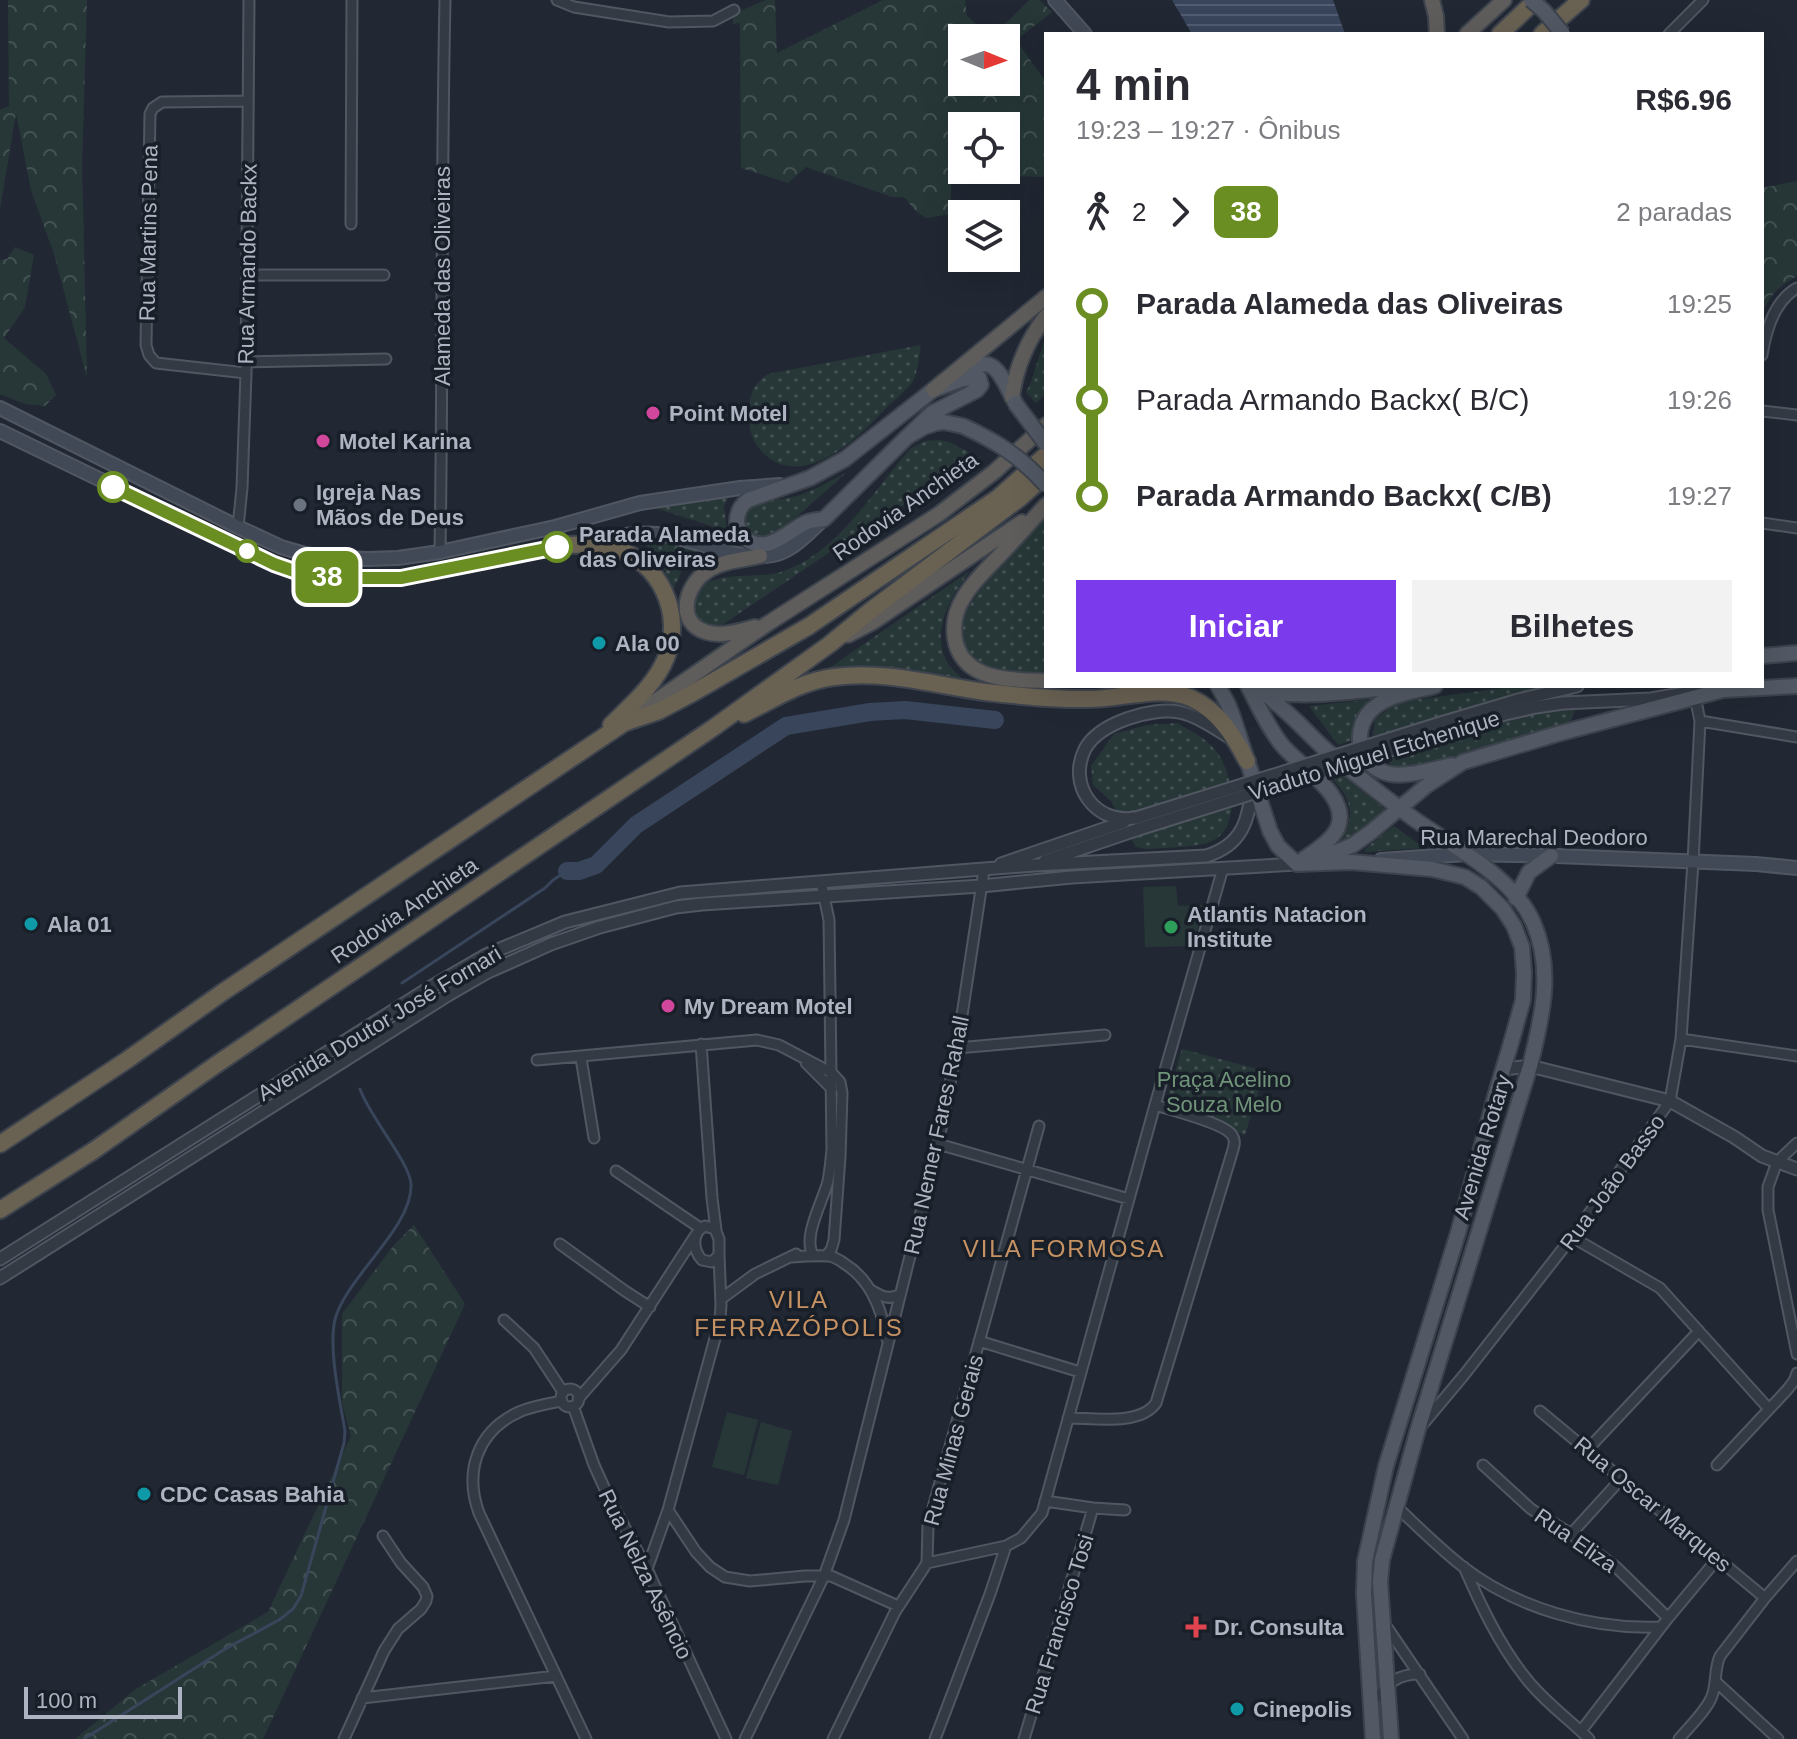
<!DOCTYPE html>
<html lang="pt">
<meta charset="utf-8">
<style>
:root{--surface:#fff;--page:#f2f2f3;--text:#2b2b33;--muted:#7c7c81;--accent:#7c3aed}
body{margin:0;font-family:Helvetica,sans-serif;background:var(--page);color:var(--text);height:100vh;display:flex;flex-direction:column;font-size:30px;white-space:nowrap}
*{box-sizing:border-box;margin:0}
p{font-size:26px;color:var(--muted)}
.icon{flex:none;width:44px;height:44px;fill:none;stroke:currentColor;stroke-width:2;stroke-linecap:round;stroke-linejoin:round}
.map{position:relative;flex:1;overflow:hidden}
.panel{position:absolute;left:1044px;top:32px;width:720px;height:656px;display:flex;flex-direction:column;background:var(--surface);border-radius:0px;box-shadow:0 8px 32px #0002}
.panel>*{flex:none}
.badge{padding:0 16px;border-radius:12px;font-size:28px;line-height:52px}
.needle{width:52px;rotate:91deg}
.tools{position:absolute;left:948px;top:24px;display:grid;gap:16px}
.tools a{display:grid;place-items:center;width:72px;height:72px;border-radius:0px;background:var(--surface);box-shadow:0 8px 32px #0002;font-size:40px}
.scale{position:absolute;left:24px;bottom:20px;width:158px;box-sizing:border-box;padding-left:8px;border:4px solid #aeb4c1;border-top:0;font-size:22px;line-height:28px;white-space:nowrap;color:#aeb4c1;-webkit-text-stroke:6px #191f28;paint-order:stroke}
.map>.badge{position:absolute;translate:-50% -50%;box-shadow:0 0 0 4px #fff}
.legs{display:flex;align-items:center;gap:12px;height:88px;padding:0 32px;font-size:26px}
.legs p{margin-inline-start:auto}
.head{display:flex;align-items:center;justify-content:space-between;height:136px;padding:0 32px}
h1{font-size:44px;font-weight:700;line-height:60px}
.primary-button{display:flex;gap:16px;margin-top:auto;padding:16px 32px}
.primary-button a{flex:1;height:92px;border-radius:0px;background:var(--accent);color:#fff;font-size:32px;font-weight:700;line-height:92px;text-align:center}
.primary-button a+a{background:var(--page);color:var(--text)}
ul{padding:0 32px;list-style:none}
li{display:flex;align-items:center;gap:28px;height:96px;font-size:30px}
li i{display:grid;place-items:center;width:12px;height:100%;margin:0 10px;background:currentColor}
li i::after{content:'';width:20px;height:20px;margin:-10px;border:6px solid;border-radius:50%;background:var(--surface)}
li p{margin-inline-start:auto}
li:first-child i{background:linear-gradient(#0000 50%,currentColor 0)}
li:last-child i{background:linear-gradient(currentColor 50%,#0000 0)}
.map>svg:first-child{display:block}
</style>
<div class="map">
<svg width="1797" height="1739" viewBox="0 0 1797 1739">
<defs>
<pattern id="grass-dots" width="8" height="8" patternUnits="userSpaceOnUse" patternTransform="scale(2)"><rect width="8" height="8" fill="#273738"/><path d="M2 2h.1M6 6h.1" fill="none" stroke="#445253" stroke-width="1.8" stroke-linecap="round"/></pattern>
<pattern id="forest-crowns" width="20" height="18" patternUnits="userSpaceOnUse" patternTransform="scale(2)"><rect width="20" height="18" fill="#273738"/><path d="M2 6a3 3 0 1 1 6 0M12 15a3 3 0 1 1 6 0" fill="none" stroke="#445253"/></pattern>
<pattern id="water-rules" width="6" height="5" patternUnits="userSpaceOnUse" patternTransform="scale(2)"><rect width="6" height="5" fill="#38455b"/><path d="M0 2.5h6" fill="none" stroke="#525d71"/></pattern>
</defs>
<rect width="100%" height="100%" fill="#212833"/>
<path fill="url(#grass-dots)" d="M 1046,335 L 1046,394 L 1036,403 L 1026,392 L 1030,385 Z
M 921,345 C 919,356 918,372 913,381 C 907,390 895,399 887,407 C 859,437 805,491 764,454 C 753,443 749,431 749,416 C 749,396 752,385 768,374 Z
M 939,440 L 949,442 L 980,458 L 852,537 L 722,625 L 712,626 L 699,620 L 694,605 C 696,597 699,589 706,584 C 722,572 764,579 784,571 C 838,552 874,490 911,448 L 926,441 Z
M 846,473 L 776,535 L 769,540 L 746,536 L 742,522 L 743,513 C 764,496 768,503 792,497 C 811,493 828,482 846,473 Z
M 729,495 L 724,507 L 727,531 L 652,507 Z
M 1046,517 L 1046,678 L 990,673 L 973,663 L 961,649 L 960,631 L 967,610 L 982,587 L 1034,527 Z
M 639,539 L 682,544 L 703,552 L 683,568 L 673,590 L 660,560 Z
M 971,570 C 952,594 931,629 946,660 C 949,667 958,674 963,680 L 961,684 L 825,671 Z
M 1518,686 L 1546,686 L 1373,736 L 1375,719 L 1398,702 Z
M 1374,699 C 1358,713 1355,720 1352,740 L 1338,745 L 1309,706 Z
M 1576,708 L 1571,721 L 1436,762 L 1395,770 L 1387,760 L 1522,715 Z
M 1177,723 C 1191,731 1206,738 1216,751 C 1234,774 1243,832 1207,843 C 1193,847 1162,848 1146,849 L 1136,847 L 1111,801 L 1093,785 L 1091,766 L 1114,734 L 1147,725 Z
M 1340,773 L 1386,810 L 1354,836 L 1334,846 L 1333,845 C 1360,823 1352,796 1329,776 Z
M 1394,826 L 1424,848 L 1366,852 L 1365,849 Z
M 1182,1049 L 1265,1071 L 1245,1135 L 1200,1114 L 1165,1106 Z"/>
<path fill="url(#forest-crowns)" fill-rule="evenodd" d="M 8,0 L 87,0 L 82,164 L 87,377 L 54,254 L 31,190 L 16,113 L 0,209 L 0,110 L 9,106 Z
M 766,0 L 775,0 L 777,53 L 883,0 L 965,0 L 967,16 L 978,26 L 990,31 L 1007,22 L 1029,0 L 1039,0 L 1052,12 L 1016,40 L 1046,82 L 1046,177 L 951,175 L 951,214 L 926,218 C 922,215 915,211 912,207 C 904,195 907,198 892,197 L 806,167 L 788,183 L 741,168 L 740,23 L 733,24 L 733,14 ZM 962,38 L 1006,38 L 1006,82 L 962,82 ZM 962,126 L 1006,126 L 1006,170 L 962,170 Z
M 1797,181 L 1797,276 C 1779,286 1769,296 1762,315 L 1762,188 Z
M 15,247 L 34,255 L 25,307 L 4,338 L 46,374 L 56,395 L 45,406 L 25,404 L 0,394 L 0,260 L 7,259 Z
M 414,1225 L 465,1304 L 263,1739 L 75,1739 L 136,1689 L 268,1612 L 351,1436 L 342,1403 L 342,1314 L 394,1245 Z"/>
<path fill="#273738" d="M 1176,886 L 1178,906 L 1205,905 L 1192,946 L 1145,947 L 1143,887 Z
M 727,1412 L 758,1420 L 744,1475 L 712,1467 Z
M 761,1422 L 792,1431 L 778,1485 L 746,1478 Z"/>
<path fill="url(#water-rules)" d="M 1172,0 L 1333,0 L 1345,34 L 1192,34 Z"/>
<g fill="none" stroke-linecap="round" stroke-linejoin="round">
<path stroke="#38455b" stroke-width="3" d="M 402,983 L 545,888 L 553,880 L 567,871
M 84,1739 L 225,1649 L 279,1620 L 293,1609 L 301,1596 L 344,1443 L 345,1431 C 340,1401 327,1344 336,1316 C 350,1274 412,1227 411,1185 C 411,1164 369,1116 360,1089"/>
<path stroke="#38455b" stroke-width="18" d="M 567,871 L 579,871 L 596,865 L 636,825 L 786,726 L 870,712 L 905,710 L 995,720"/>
<g stroke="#515762" stroke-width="13">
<path id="minor" d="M 557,0 L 574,7 L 669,22 L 713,21 L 734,10
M 1669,34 L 1703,0
M 351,224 L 352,0
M 247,275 L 384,275
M 1762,355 C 1766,330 1774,301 1797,288
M 246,362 L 386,359
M 246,373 L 156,363 L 149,355 L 146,345 L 150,114 L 153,108 L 162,102 L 248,101
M 1762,411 L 1797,415
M 1762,523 L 1797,528
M 238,527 L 242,488 L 246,373 L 249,0
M 440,552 C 443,368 441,184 445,0
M 1700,721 L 1797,737
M 1681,1039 L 1797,1056
M 701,1044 L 712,1198 L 716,1230
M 957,1048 L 1105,1035
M 581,1058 L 594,1138
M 537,1060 L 757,1040 L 779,1045 L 832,1073 L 840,1082 L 842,1093 L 840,1157 L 834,1240 L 831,1250 L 826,1256
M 806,1063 L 832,1089
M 1797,1143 L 1777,1162 L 1768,1187 L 1768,1210 L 1797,1354
M 938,1144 L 1129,1199
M 616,1171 L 700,1228
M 705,1226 L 715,1229 L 719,1239 L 719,1255 L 712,1262 L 702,1260 C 693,1250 691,1233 705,1226 Z
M 1572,1237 L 1660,1288 L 1769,1409
M 560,1244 L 625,1291 L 650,1307
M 814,1256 C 801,1239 823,1201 828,1181 C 830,1171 831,1160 832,1149 L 829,920 L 821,882
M 791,1257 C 803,1256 817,1255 829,1256 C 834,1257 841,1261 845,1264 C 871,1280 882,1310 887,1339
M 871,1290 C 881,1296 889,1301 900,1294
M 721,1299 L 755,1274 L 796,1254
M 504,1320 L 534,1348 L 563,1392
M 979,1341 L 1080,1372
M561 1398a9 9 0 1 1 18 0a9 9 0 1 1-18 0Z
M 578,1399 L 621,1350 L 695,1236
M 562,1401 C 547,1404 533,1406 519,1412 C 477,1431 464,1472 479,1513 L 586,1739
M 573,1406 L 594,1465 L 608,1496 L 647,1569 L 726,1739
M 1540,1411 L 1765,1598
M 1068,1418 C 1094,1418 1140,1426 1156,1403 L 1232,1153 C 1234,1146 1236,1141 1232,1135 C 1224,1123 1171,1110 1155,1105
M 1423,1424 L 1464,1375 L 1572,1237 L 1670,1101 L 1681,1039 L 1693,862 L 1700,721 L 1697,706 L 1691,698
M 1587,1450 L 1699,1331
M 1483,1465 L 1531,1509 L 1571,1534 L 1616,1567 L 1668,1618
M 1717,1465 L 1787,1390 L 1794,1381 L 1797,1373
M 1045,1501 L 1093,1508 L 1125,1510
M 1397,1507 C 1418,1527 1439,1548 1462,1566 C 1516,1608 1592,1630 1661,1627
M 668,1510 L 696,1552 L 710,1567 L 725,1577 L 750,1581 L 805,1576 L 831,1576 L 898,1606
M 1571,1534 L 1621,1479
M 927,1563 L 1006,1546 L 1021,1538 L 1042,1513 L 1155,1105 L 1223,868
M 1464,1567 C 1481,1606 1499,1644 1525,1677 C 1543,1701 1568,1718 1589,1739
M 647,1569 L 668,1510 L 720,1320 L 721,1305 L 719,1255
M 1384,1623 L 1463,1739
M 1715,1681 L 1778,1739
M 362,1698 L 556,1676
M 1371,1704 C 1387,1686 1394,1674 1420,1674
M 1581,1731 L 1668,1618 L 1718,1558
M 344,1739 L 384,1651 L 398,1629 L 421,1609 L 426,1601 L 427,1596 L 423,1587 L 401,1563 L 383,1536
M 745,1739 L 824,1576 L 844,1520 L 938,1144 L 957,1048 L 984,870
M 833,1739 L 895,1612 L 927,1563 L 928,1526 L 934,1504 L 1039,1126
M 935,1739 L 990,1594 L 1006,1546
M 1024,1739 L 1093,1508
M 1679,1739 C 1689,1727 1707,1710 1712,1696 C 1717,1683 1714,1669 1720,1656 L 1765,1598 L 1797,1561"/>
</g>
<g stroke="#515762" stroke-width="15">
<path id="tertiary" d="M 1444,722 L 1518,700 L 1577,686
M 1448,732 L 1505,714 L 1536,707 L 1563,703 L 1651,699 L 1710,689
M 1134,818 C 1095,824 1067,785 1085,749 C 1099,723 1151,707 1179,712 C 1197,716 1213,727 1229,737
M 1045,861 L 1139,829
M 1001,864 L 1124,822
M 1504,1069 L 1530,1066 L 1670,1101 L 1734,1137 L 1762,1156 L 1797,1169
M 0,1259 L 429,988 L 486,955 L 565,922 L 680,893 L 1035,865 L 1206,856 C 1243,845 1248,820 1253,786
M 0,1278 L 448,995 L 486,973 L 551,944 L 600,927 L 676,907 L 702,904 L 981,886 L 1072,877 L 1297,864"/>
</g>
<g stroke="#515762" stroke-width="16">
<path id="secondary" d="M 1055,0 L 1085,34
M 0,408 L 238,527 L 281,547 L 305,554 L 326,557 L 367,559 L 398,558 L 440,552 L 555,527 L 640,503 L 740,488 L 780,485
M 0,431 L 274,564 L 312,576 L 376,579 L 401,578 L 573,544
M 591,541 C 615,536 641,531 665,535 C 699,541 746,565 780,553 C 797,547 811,530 824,519
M 1381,860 L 1466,854 L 1557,856 L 1756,864 L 1797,868"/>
</g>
<g stroke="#3d434d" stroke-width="18">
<path id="primary" d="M 960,376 C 994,349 999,373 1015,402
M 907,437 L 932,413 L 977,390 L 981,385 L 979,378 L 963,379 L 933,390 L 845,459 L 810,478 L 748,500 C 740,506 737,512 737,522 C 738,529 740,535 746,539 C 767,555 787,532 805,523 C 811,520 818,520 824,519 L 907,437 L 924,427 L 936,423 L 944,422 L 963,426
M 1762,656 L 1797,653
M 1218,686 L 1228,704 L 1233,717 L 1270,831 L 1278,846 L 1297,864
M 1248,686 C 1258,706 1268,727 1282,745 C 1299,766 1350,795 1338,827 C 1332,842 1310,854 1297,864
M 1257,686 C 1269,697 1281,707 1293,718 C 1307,731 1319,745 1333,756 C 1358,776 1384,797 1410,816 C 1451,846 1512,875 1533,922 C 1554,969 1542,1018 1530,1066 L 1418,1429 L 1382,1560 L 1380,1582 L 1391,1739
M 1435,686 C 1416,691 1392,694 1376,706 C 1350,725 1356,767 1390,774 C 1410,777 1433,769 1452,765
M 1263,691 C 1308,699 1358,691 1403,686
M 1322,858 L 1353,845 L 1371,832 L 1426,786 L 1463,762 L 1557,734 L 1723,690 L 1797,686
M 1297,864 L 1351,862 L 1432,869 L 1465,877 L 1481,887 L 1503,909 L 1514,926 L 1522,947 L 1524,973 L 1523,1000 L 1511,1043 L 1496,1093 L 1458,1233 L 1386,1466 L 1365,1561 L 1364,1594 L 1373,1739
M 1516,898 L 1529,872 L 1551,856"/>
</g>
<g stroke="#3e444e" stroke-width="18">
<path id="trunk" d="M 1432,0 L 1436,16 L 1437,34
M 1467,34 L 1504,0
M 933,390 L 1046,297
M 1012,397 C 1016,366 1027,341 1046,316
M 1046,505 C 1031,521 1016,539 1000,555 C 988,568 973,581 964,597 C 955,611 952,628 956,644 C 967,682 1014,680 1046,681
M 755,627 C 740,631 722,637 706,632 C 676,623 685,586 706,572 C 720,561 743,560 760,556
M 848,635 L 873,622 L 1022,522
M 634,716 L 767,624 L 939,514 L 994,472 L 1046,425"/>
</g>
<g stroke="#3e444e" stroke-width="20">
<path id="motorway" d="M 1500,34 L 1536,0
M 1542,34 L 1581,0
M 565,545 C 580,545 599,543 614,548 C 660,561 684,614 666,658 C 655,685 631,705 611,725
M 744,714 C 773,700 801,681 834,677 C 885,670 935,685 985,692 C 1019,696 1055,700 1089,699 C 1121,699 1160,685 1191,698 C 1218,710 1234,736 1247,761
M 0,1144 L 127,1060 L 223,992 L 624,723 L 659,711 L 691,694 L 809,626 L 999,497 L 1046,455
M 0,1210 L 93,1151 L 217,1064 L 713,728 L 830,644 L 870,611 L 1020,498 L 1046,475"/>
</g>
<use href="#minor" stroke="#343a44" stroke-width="9"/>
<use href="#tertiary" stroke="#343a44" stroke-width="11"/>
<use href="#secondary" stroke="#424956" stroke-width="12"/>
<use href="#primary" stroke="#525964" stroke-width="14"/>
<use href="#trunk" stroke="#5e5d5b" stroke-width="14"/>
<use href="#motorway" stroke="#696152" stroke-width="16"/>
<g stroke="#515762" stroke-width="15" stroke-linecap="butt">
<path id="tertiary-bridge" d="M 1136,818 L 1444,722
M 1139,829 L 1448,732"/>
</g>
<g stroke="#3d434d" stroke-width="18" stroke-linecap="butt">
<path id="primary-bridge" d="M 1531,0 L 1544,11 L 1563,34
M 1015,403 L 1046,444
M 963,426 C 997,442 1020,456 1046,485"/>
</g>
<use href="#tertiary-bridge" stroke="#343a44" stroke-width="11"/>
<use href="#primary-bridge" stroke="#525964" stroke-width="14"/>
</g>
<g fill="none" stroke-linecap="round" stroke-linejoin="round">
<g stroke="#fff" stroke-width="18">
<path id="line-1" d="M 113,487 L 274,564 L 294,571 L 312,576 L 335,578 L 401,578 L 557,547"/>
</g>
<use href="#line-1" stroke="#6b8e23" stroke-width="12"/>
</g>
<g fill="#d1479c" stroke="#191f28" stroke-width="3">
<circle cx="653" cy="413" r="8"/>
<circle cx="323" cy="441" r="8"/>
<circle cx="668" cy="1006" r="8"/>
</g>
<g fill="#fff" stroke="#6b8e23" stroke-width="4">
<circle cx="113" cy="487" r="14"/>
<circle cx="557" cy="547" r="14"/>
<circle cx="247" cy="551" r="10"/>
</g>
<circle fill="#6b7280" stroke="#191f28" stroke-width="3" cx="300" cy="505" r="8"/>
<g fill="#0f9aa8" stroke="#191f28" stroke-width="3">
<circle cx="599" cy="643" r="8"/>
<circle cx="31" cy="924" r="8"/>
<circle cx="144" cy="1494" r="8"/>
<circle cx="1237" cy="1709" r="8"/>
</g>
<circle fill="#2e9e5b" stroke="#191f28" stroke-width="3" cx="1171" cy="927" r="8"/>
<path fill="#e0444e" stroke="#191f28" stroke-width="3" d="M1192 1615h8v8h8v8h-8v8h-8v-8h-8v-8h8z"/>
<g text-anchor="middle" stroke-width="7" stroke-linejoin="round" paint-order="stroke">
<g font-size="22" fill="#aeb4c1" stroke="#191f28">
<text transform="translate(148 233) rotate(-89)" y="8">Rua Martins Pena</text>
<text transform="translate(247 264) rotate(-89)" y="8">Rua Armando Backx</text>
<text transform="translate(442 276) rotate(-90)" y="8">Alameda das Oliveiras</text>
<text transform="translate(905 506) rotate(-35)" y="8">Rodovia Anchieta</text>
<text transform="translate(1374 755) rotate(-17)" y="8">Viaduto Miguel Etchenique</text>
<text x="1534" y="845">Rua Marechal Deodoro</text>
<text transform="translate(404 910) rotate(-34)" y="8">Rodovia Anchieta</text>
<text transform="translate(379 1023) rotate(-31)" y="8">Avenida Doutor José Fornari</text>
<text transform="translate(936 1135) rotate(-78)" y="8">Rua Nemer Fares Rahall</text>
<text transform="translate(1482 1147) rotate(-73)" y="8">Avenida Rotary</text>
<text transform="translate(1612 1182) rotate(-54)" y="8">Rua João Basso</text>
<text transform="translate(953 1440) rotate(-75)" y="8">Rua Minas Gerais</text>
<text transform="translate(1653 1504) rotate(40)" y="8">Rua Oscar Marques</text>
<text transform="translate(1576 1540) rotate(35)" y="8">Rua Eliza</text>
<text transform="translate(646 1574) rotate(64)" y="8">Rua Nelza Asêncio</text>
<text transform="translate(1059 1624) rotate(-73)" y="8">Rua Francisco Tosi</text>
</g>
<g font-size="22" font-weight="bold" fill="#aeb4c1" stroke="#191f28" text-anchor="start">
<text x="669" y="421">Point Motel</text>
<text x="339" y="449">Motel Karina</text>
<text x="316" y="500">Igreja Nas<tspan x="316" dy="25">Mãos de Deus</tspan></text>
<text x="615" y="651">Ala 00</text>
<text x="1187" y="922">Atlantis Natacion<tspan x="1187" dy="25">Institute</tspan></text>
<text x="47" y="932">Ala 01</text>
<text x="684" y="1014">My Dream Motel</text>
<text x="160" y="1502">CDC Casas Bahia</text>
<text x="1214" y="1635">Dr. Consulta</text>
<text x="1253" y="1717">Cinepolis</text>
</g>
<g font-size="22" font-weight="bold" fill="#aeb4c1" stroke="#191f28" text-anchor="start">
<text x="579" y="542">Parada Alameda<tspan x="579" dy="25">das Oliveiras</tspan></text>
</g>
<g font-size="22" fill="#709479" stroke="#191f28">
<text x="1224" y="1087">Praça Acelino<tspan x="1224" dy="25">Souza Melo</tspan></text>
</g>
<g font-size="24" letter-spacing="2" fill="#c69263" stroke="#191f28">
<text x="1064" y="1257">VILA FORMOSA</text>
<text x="799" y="1308">VILA<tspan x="799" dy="28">FERRAZÓPOLIS</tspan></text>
</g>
</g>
</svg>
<div class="tools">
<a><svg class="needle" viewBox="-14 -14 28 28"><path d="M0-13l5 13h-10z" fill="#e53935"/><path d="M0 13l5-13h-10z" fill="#7c7c81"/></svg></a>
<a><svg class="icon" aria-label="locate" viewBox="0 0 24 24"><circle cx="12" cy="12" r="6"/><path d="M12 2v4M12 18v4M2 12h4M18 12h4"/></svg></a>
<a><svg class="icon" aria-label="layers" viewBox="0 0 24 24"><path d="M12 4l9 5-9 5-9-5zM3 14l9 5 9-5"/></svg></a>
</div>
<div class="scale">100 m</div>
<b class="badge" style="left:327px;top:577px;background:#6b8e23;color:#fff">38</b>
<section class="panel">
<div class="head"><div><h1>4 min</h1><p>19:23 – 19:27 · Ônibus</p></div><b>R$6.96</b></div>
<div class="legs"><svg class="icon" aria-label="walk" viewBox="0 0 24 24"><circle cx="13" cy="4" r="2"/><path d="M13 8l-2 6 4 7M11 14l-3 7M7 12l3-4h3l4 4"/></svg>2<svg class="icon" aria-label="forward" viewBox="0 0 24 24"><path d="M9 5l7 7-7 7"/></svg><b class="badge" style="background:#6b8e23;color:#fff">38</b><p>2 paradas</p></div>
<ul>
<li><i style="color:#6b8e23"></i><b>Parada Alameda das Oliveiras</b><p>19:25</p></li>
<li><i style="color:#6b8e23"></i><span>Parada Armando Backx( B/C)</span><p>19:26</p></li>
<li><i style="color:#6b8e23"></i><b>Parada Armando Backx( C/B)</b><p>19:27</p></li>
</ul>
<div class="primary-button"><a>Iniciar</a><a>Bilhetes</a></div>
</section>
</div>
